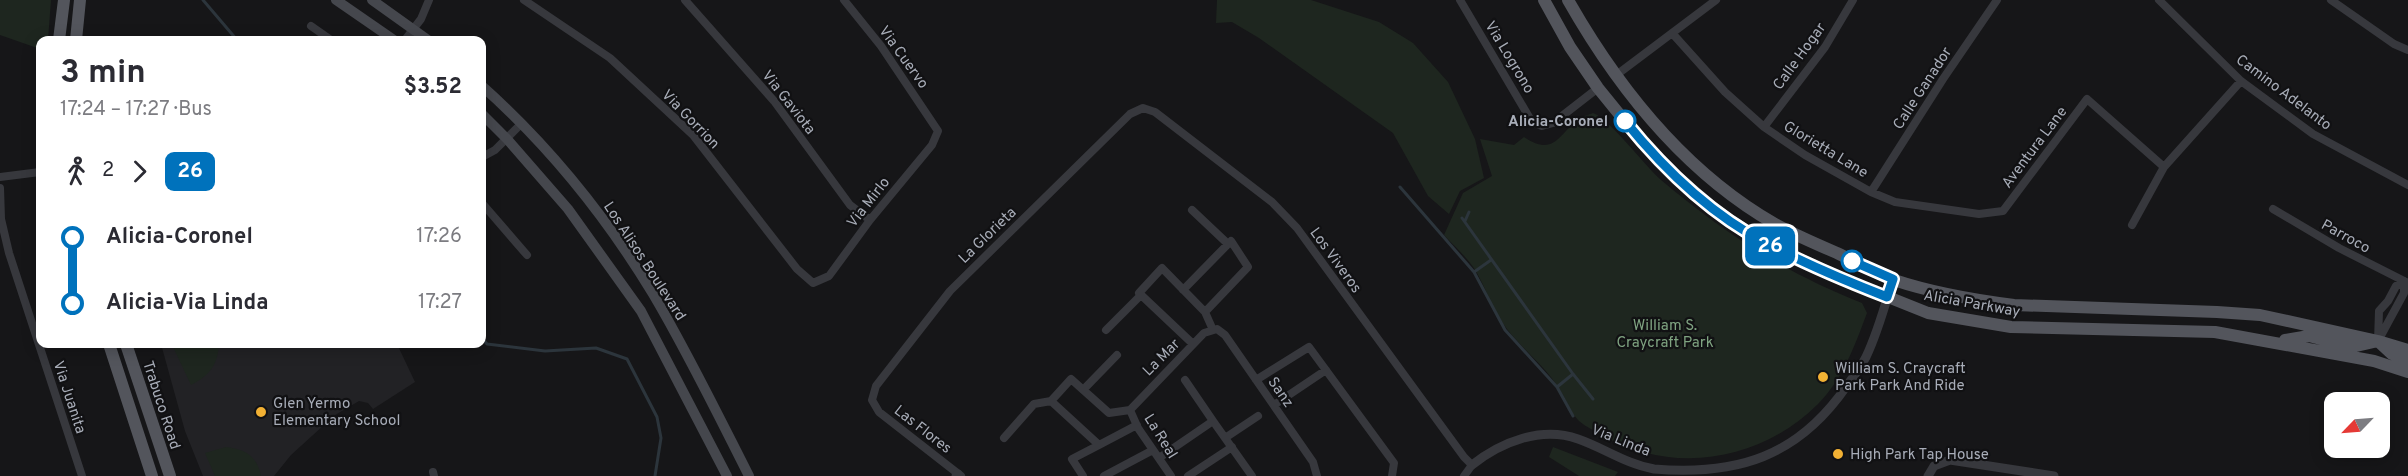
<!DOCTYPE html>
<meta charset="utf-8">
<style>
:root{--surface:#fff;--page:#f2f2f3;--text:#2b2b33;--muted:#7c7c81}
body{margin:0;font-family:Overpass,sans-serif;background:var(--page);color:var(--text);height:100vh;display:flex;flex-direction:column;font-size:22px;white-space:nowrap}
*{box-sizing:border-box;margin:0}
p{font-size:20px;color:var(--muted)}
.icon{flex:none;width:33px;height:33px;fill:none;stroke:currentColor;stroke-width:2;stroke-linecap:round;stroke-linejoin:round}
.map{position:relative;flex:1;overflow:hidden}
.sheet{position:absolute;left:36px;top:36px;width:450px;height:312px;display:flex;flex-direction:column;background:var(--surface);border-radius:12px;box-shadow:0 3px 15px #0003}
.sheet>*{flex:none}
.badge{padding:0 12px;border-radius:9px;font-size:21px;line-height:39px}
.needle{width:39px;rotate:245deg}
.controls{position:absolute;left:2324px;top:392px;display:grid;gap:12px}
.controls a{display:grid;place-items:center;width:66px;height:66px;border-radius:12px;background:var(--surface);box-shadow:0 3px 15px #0003;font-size:30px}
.map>.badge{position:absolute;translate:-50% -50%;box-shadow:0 0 0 3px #fff}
.legs{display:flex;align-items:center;gap:9px;height:66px;padding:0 24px;font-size:20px}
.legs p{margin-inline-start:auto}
.headline{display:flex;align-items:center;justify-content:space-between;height:102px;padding:0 24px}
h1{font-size:33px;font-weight:700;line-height:45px}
ul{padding:0 24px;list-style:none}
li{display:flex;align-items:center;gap:21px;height:66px;font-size:22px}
li i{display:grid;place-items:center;width:9px;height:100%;margin:0 8px;background:currentColor}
li i::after{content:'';width:15px;height:15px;margin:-8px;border:4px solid;border-radius:50%;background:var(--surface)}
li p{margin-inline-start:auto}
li:first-child i{background:linear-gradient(#0000 50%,currentColor 0)}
li:last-child i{background:linear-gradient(currentColor 50%,#0000 0)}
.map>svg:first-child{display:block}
</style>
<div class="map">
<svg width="2408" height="476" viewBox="0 0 2408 476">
<rect width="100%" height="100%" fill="#161618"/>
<path fill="#222225" d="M 161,344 L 397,344 L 415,382 L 373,409 L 368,403 L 359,401 L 335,415 L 291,455 L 274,476 L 203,476 L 185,431 Z"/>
<path fill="#1e261f" d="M 0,0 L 51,0 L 48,40 L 40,40 L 40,49 L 0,35 Z
M 1217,0 L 1311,0 L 1379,22 L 1413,43 L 1448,82 L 1475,139 L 1484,178 L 1460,191 L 1449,214 L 1428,196 L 1393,133 L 1259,38 L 1232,22 L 1216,23 Z
M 1593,113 C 1610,119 1644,165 1661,180 C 1724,233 1785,273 1862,303 L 1867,313 C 1855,345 1843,379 1818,404 C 1761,461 1673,476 1602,435 C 1595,431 1586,427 1579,421 C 1569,411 1566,398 1558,387 C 1544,365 1522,349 1507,329 C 1494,312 1487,291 1477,273 C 1469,259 1455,247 1444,235 L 1463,193 L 1492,176 L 1480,139 L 1514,145 L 1524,137 C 1555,158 1559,133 1580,118 C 1583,116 1589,115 1593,113 Z
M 178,344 L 219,345 C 217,366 210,375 191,385 L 174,349 Z
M 226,447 C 245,449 257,456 261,476 L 215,476 L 205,453 Z
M 1553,447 L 1618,472 L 1615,476 L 1579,476 L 1549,457 Z"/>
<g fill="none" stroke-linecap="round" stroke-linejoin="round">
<path stroke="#2c353c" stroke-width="3" d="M 203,0 L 237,40
M 1400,187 L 1474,272 L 1491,260
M 1462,218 L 1573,374 L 1593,399
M 1465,221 L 1469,212
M 1474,272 L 1505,330 L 1557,387 L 1573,374
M 482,338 L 487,344 L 545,351 L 596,348 L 627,359 L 657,417 L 661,438 L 655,476
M 1557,387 L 1573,416"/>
<path stroke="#37383d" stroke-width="8" d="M 524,0 L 610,58 L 693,135 L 797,269 L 813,283 L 829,276 L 870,220 L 932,145 L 938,131 L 881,46 L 844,0
M 685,0 L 774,101 L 850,205 L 870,220
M 1460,0 L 1532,122 L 1542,126 L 1553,123 L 1598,88
M 2159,0 L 2241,81 L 2313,134 L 2408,185
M 2331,0 L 2394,44 L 2408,50
M 311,26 L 331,40
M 1672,33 L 1725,92 L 1764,127 L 1805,155 L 1871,192 L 1895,202 L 1979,214 L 2003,211 L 2087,99 L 2164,167
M 405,40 L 421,19 L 429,0
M 1615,76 L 1716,0
M 1764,127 L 1825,47 L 1853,0
M 482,157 L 495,150 L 521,124
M 0,177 L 40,172
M 0,188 L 1,219 L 9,253 L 82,476
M 1871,192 L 1943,79 L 1997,0
M 482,203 L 527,255
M 2273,209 L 2339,248 L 2408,283
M 1192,210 L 1228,244
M 2132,225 L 2164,167 L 2241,81
M 2404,281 L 2404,293 L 2378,341 L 2379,311 L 2388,301 L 2396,286 Z
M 1183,290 L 1231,241 L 1248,267 L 1205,312
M 1106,330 L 1141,295
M 1193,344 L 1139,293 L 1162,268 L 1205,312 L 1213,330
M 1256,380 L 1309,347 L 1394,463 L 1392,476
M 1083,390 L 1117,355
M 1051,401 L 1099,445 L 1137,425
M 1274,405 L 1326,370
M 1130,410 L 1204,333 L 1217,329 L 1225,335 L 1313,462 L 1317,476
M 1130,410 L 1138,428 L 1171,476
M 1213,421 L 1252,476
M 1004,438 L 1034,404 L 1051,401 L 1071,379 L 1109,413 L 1130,410
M 1225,438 L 1258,416
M 1159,458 L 1213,421 L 1185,380
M 433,472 L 434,476
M 961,476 L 879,412 L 872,400 L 876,386 L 950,291 L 1130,114 L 1143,108 L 1155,112 L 1272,202 L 1297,228 L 1464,457 L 1472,465 L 1464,476
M 1083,476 L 1072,459 L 1099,445
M 1104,476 L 1153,450
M 1188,476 L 1232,447"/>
<path stroke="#37383d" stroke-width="9" d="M 1472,465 C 1501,442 1541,426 1578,439 C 1604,448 1626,464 1654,469 C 1738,476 1798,456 1846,387 C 1853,377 1861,367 1866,357 C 1878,332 1885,305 1893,279
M 956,476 L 958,474
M 1928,476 L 1934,466 L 1950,460 L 2054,476"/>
<path stroke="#45474d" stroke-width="10" d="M 336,0 L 394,40
M 372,0 L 428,40
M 482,86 C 548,145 607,218 653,294 C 688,353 718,415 749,476
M 482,114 L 507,139 L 568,209 L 641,311 L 727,476"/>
<path stroke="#53555c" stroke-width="12" d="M 1544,0 L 1570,47 L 1598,88 L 1637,136 L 1676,176 L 1718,212 L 1764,243 L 1823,271 L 1928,313 L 2011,327 L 2215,332 L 2374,361 L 2408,372
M 1568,0 C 1618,88 1686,173 1775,224 C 1795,235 1816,244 1837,253 C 1856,262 1875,273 1894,280 C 1933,293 1974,300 2014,305 L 2217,312 L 2260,315 L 2378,341 L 2408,350
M 59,40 L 64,0
M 76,40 L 80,0
M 2285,340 L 2309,336 L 2352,347 L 2378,341 L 2392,354 L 2408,362
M 109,344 L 152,476
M 126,344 L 170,476"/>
</g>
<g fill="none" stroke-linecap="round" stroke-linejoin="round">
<g stroke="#fff" stroke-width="14">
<path id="line-1" d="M 1625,121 C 1663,168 1712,215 1766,243 C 1805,264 1846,281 1887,297 L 1893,279 L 1852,261"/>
</g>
<use href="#line-1" stroke="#0072bc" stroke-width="9"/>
</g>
<g fill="#fff" stroke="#0072bc" stroke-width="3">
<circle cx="1625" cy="121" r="10"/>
<circle cx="1852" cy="261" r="10"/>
</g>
<g fill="#f2b134" stroke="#111113" stroke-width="2">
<circle cx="1823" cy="377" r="6"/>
<circle cx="261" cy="412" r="6"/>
<circle cx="1838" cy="454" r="6"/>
</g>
<g text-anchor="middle" stroke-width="4.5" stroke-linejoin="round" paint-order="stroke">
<g font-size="15" fill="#a8adb8" stroke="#111113">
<text transform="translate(1799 56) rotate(-54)" y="5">Calle Hogar</text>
<text transform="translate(904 57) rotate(54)" y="5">Via Cuervo</text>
<text transform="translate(1510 57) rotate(59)" y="5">Via Logrono</text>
<text transform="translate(1922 88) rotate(-57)" y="5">Calle Ganador</text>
<text transform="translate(2284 92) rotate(37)" y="5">Camino Adelanto</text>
<text transform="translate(789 102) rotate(52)" y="5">Via Gaviota</text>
<text transform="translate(691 119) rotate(46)" y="5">Via Gorrion</text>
<text transform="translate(2034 147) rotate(-53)" y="5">Aventura Lane</text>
<text transform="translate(1826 149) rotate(31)" y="5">Glorietta Lane</text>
<text transform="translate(868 202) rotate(-52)" y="5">Via Mirlo</text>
<text transform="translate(987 235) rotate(-44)" y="5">La Glorieta</text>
<text transform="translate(2346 236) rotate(29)" y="5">Parroco</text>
<text transform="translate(1336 260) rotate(54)" y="5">Los Viveros</text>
<text transform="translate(645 261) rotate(57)" y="5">Los Alisos Boulevard</text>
<text transform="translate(1972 303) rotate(10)" y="5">Alicia Parkway</text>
<text transform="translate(1161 357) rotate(-45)" y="5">La Mar</text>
<text transform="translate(1281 392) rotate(55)" y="5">Sanz</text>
<text transform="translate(70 397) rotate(72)" y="5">Via Juanita</text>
<text transform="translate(162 405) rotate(72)" y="5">Trabuco Road</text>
<text transform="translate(923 429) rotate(38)" y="5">Las Flores</text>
<text transform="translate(1161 436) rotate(58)" y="5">La Real</text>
<text transform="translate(1621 440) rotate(22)" y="5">Via Linda</text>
</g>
<g font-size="15" font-weight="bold" fill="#a8adb8" stroke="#111113" text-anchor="end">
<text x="1608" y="126">Alicia-Coronel</text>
</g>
<g font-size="15" fill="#7fa381" stroke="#111113">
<text x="1665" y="330">William S.<tspan x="1665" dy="17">Craycraft Park</tspan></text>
</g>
<g font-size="15" fill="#a8adb8" stroke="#111113" text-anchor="start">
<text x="1835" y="373">William S. Craycraft<tspan x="1835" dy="17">Park Park And Ride</tspan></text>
<text x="273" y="408">Glen Yermo<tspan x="273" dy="17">Elementary School</tspan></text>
<text x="1850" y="459">High Park Tap House</text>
</g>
</g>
</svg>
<div class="controls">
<a><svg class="needle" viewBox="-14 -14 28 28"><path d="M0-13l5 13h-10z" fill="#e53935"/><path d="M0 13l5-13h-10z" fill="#7c7c81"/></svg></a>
</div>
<b class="badge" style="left:1770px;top:246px;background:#0072bc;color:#fff">26</b>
<section class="sheet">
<div class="headline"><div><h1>3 min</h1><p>17:24 – 17:27 · Bus</p></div><b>$3.52</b></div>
<div class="legs"><svg class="icon" aria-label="walk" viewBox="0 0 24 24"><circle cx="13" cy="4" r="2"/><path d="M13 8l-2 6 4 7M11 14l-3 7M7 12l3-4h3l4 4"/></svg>2<svg class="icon" aria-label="forward" viewBox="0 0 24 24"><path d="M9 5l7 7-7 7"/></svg><b class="badge" style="background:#0072bc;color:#fff">26</b></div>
<ul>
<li><i style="color:#0072bc"></i><b>Alicia-Coronel</b><p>17:26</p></li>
<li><i style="color:#0072bc"></i><b>Alicia-Via Linda</b><p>17:27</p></li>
</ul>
</section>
</div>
